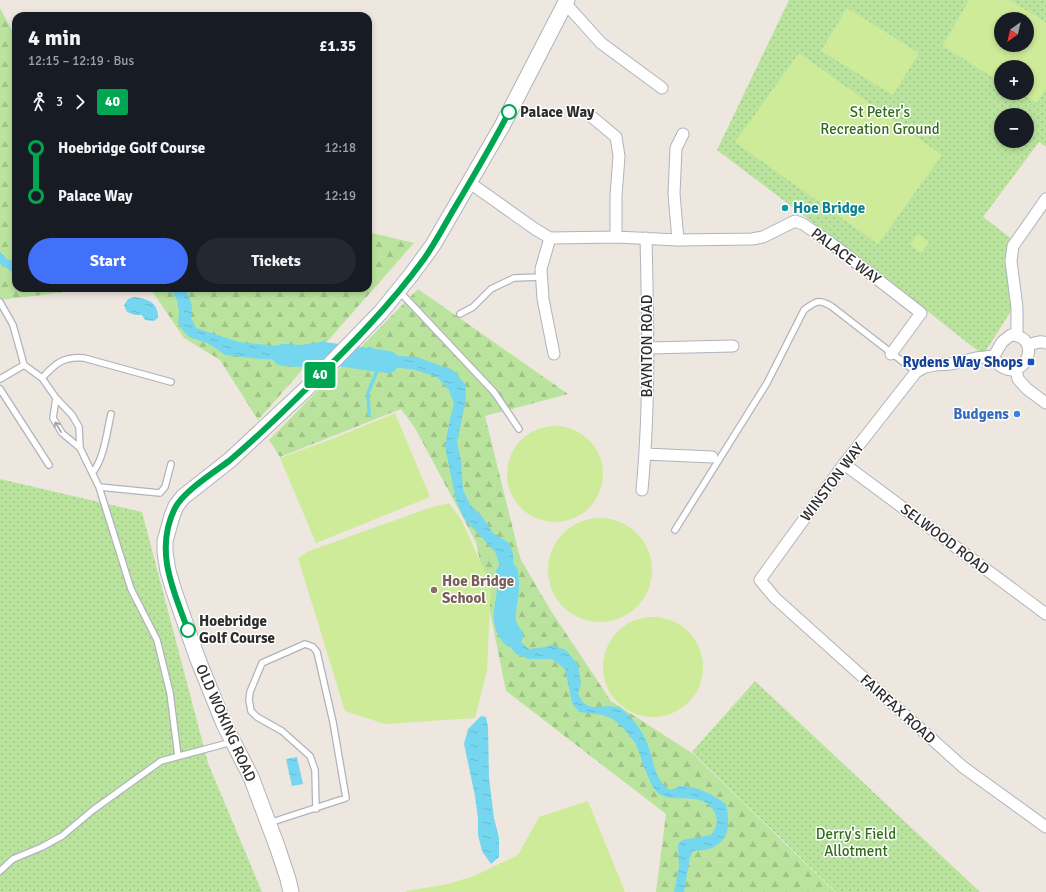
<!DOCTYPE html>
<meta charset="utf-8">
<style>
:root{--surface:#171b24;--page:#242831;--text:#f1f3f6;--muted:#9ea1a6;--accent:#4271f9}
body{margin:0;font-family:Signika,sans-serif;background:var(--page);color:var(--text);height:100vh;display:flex;flex-direction:column;font-size:15px;white-space:nowrap}
*{box-sizing:border-box;margin:0}
p{font-size:13px;color:var(--muted)}
.icon{flex:none;width:22px;height:22px;fill:none;stroke:currentColor;stroke-width:2;stroke-linecap:round;stroke-linejoin:round}
.map{position:relative;flex:1;overflow:hidden}
.panel{position:absolute;left:12px;top:12px;width:360px;height:280px;display:flex;flex-direction:column;background:var(--surface);border-radius:12px;box-shadow:0 2px 6px #0003}
.panel>*{flex:none}
.badge{padding:0 8px;border-radius:3px;font-size:14px;line-height:26px}
.needle{width:26px;rotate:214deg}
.fabs{position:absolute;left:994px;top:12px;display:grid;gap:8px}
.fabs a{display:grid;place-items:center;width:40px;height:40px;border-radius:50%;background:var(--surface);box-shadow:0 2px 6px #0003;font-size:20px}
.map>.badge{position:absolute;translate:-50% -50%;box-shadow:0 0 0 2px #fff}
.legs{display:flex;align-items:center;gap:6px;height:44px;padding:0 16px;font-size:13px}
.legs p{margin-inline-start:auto}
.head{display:flex;align-items:center;justify-content:space-between;height:68px;padding:0 16px}
h1{font-size:22px;font-weight:800;line-height:30px}
.action{display:flex;gap:8px;margin-top:auto;padding:8px 16px}
.action a{flex:1;height:46px;border-radius:24px;background:var(--accent);color:#fff;font-size:16px;font-weight:800;line-height:46px;text-align:center}
.action a+a{background:var(--page);color:var(--text)}
ul{padding:0 16px;list-style:none}
li{display:flex;align-items:center;gap:14px;height:48px;font-size:15px}
li i{display:grid;place-items:center;width:6px;height:100%;margin:0 5px;background:currentColor}
li i::after{content:'';width:10px;height:10px;margin:-5px;border:3px solid;border-radius:50%;background:var(--surface)}
li p{margin-inline-start:auto}
li:first-child i{background:linear-gradient(#0000 50%,currentColor 0)}
li:last-child i{background:linear-gradient(currentColor 50%,#0000 0)}
.map>svg:first-child{display:block}
</style>
<div class="map">
<svg width="1046" height="892" viewBox="0 0 1046 892">
<defs>
<pattern id="green-dots" width="8" height="8" patternUnits="userSpaceOnUse"><rect width="8" height="8" fill="#bae49d"/><path d="M2 2h.1M6 6h.1" fill="none" stroke="#a0c488" stroke-width="1.8" stroke-linecap="round"/></pattern>
<pattern id="forest-firs" width="22" height="20" patternUnits="userSpaceOnUse"><rect width="22" height="20" fill="#bae49d"/><path d="M5 1l3.5 6h-7zM16 11l3.5 6h-7z" fill="#a0c488"/></pattern>
<pattern id="water-ripples" width="26" height="14" patternUnits="userSpaceOnUse"><rect width="26" height="14" fill="#75d7ef"/><path d="M2 4q2-2 4 0t4 0M15 11q2-2 4 0t4 0" fill="none" stroke="#66b9cd"/></pattern>
</defs>
<rect width="100%" height="100%" fill="#eee7e0"/>
<path fill="url(#green-dots)" fill-rule="evenodd" d="M 789,0 L 1046,0 L 1046,147 L 1039,142 L 983,217 L 1012,239 L 1007,249 L 1007,258 L 1013,308 L 983,355 L 882,275 L 717,150 ZM 1001,19 L 1027,19 L 1027,45 L 1001,45 ZM 1001,67 L 1027,67 L 1027,93 L 1001,93 ZM 1001,115 L 1027,115 L 1027,141 L 1001,141 Z
M 0,479 L 142,512 L 208,763 L 262,892 L 0,892 Z
M 755,681 L 980,892 L 836,892 L 692,752 Z"/>
<path fill="url(#forest-firs)" d="M 0,8 L 16,38 L 16,288 L 98,288 L 0,300 Z
M 368,232 L 414,243 L 258,420 L 220,360 L 184,338 L 150,288 L 368,288 Z
M 418,289 L 568,394 L 485,416 L 520,558 L 551,611 L 611,701 L 692,753 L 835,892 L 656,892 L 666,814 L 506,691 L 476,542 L 415,428 L 401,409 L 280,457 L 269,440 Z"/>
<path fill="#ceeb99" fill-rule="evenodd" d="M 969,0 L 1009,0 L 1046,22 L 1046,89 L 1037,103 L 1020,93 L 1027,93 L 1027,67 L 1001,67 L 1001,82 L 942,46 ZM 1001,19 L 1027,19 L 1027,45 L 1001,45 Z
M 847,8 L 919,53 L 893,95 L 821,51 Z
M 799,53 L 942,155 L 878,244 L 735,142 Z
M 918,234 L 929,242 L 921,253 L 910,245 Z
M 395,413 L 430,497 L 316,543 L 280,458 L 337,437 Z
M507 474a48 48 0 1 1 96 0a48 48 0 1 1-96 0Z
M 449,503 L 462,521 L 491,585 L 487,670 L 475,718 L 385,724 L 345,711 L 298,558 L 309,551 L 432,507 Z
M548 570a52 52 0 1 1 104 0a52 52 0 1 1-104 0Z
M603 667a50 50 0 1 1 100 0a50 50 0 1 1-100 0Z
M 588,801 L 625,892 L 406,892 L 406,891 L 444,885 L 474,876 L 518,855 L 539,817 Z"/>
<path fill="url(#water-ripples)" d="M 0,252 L 7,259 L 16,263 L 16,274 L 0,264 Z
M 169,288 L 185,288 L 192,305 L 191,318 L 196,328 L 239,342 L 286,347 L 311,348 L 328,338 L 307,361 L 261,359 L 225,355 L 214,347 L 205,342 L 191,338 L 184,332 L 178,323 C 180,307 179,300 169,288 Z
M 134,297 C 147,298 159,303 158,318 L 154,321 L 145,320 L 142,315 L 135,315 L 127,312 L 124,305 L 128,299 Z
M 369,346 L 385,355 L 417,357 L 436,364 L 453,370 L 465,384 L 466,398 L 457,443 L 461,460 L 463,490 L 471,506 L 481,515 L 493,533 L 509,543 L 513,553 L 515,604 L 500,602 L 502,595 L 500,566 L 495,552 L 485,541 L 465,520 L 456,501 L 445,446 L 450,418 L 454,404 L 449,390 L 437,377 L 415,370 L 387,366 L 354,363 Z
M 499,608 L 516,610 C 513,630 512,635 529,649 L 545,647 L 551,645 L 566,650 L 578,665 L 581,683 L 578,694 C 580,696 581,700 583,702 C 593,713 612,701 623,710 C 634,719 643,732 648,745 C 654,761 654,780 670,790 C 674,789 678,786 682,786 C 697,786 714,795 726,804 C 730,823 731,841 709,849 C 704,851 698,850 693,851 L 690,857 L 684,892 L 674,892 L 679,867 L 678,845 L 682,840 L 711,835 C 716,828 719,822 715,813 C 703,788 672,806 658,793 C 652,788 648,776 645,769 C 641,760 639,748 633,740 C 629,734 616,720 609,717 C 600,714 588,713 579,712 L 572,703 L 565,669 L 552,659 L 529,659 L 516,654 L 504,639 L 499,625 Z
M 481,716 L 486,717 L 488,727 L 489,778 L 494,818 L 499,838 L 499,857 L 491,864 L 482,851 L 478,835 L 478,818 L 475,796 L 464,744 L 468,729 Z
M 297,757 L 303,784 L 292,786 L 286,759 Z"/>
<g fill="none" stroke-linecap="round" stroke-linejoin="round">
<path stroke="#75d7ef" stroke-width="3.5" d="M 369,415 L 368,393 L 381,361"/>
<path stroke="#75d7ef" stroke-width="22" d="M 283,355 L 302,356 L 323,353 L 388,362
M 507,573 C 508,578 508,584 508,589 C 507,607 499,620 512,636"/>
<g stroke="#b0b3bd" stroke-width="8">
<path id="service" d="M 399,291 L 494,392 L 519,429
M 0,302 L 13,325 L 24,365 L 42,378 L 56,398 L 72,415 L 79,427 L 80,448
M 460,314 L 473,307 L 491,289 L 514,278 L 541,277
M 42,378 C 55,364 63,356 84,358 L 171,382
M 0,379 L 24,365
M 0,389 L 49,465
M 56,398 L 53,418 L 62,433 L 80,448 L 99,487 L 131,589 L 157,640 L 170,693 L 178,756
M 92,473 C 104,460 107,431 111,414
M 99,487 L 160,493 L 165,487 L 171,464
M 675,530 L 767,383 L 804,310 C 816,301 818,299 831,306 L 916,372
M 269,823 L 346,798 L 333,722 L 317,652 L 313,647 L 305,644 L 262,663 L 250,692 L 249,700 L 251,711 L 257,717 L 282,731 L 310,756 L 315,770 L 316,809
M 0,871 L 13,859 L 42,847 L 62,836 L 93,810 L 161,761 L 232,742"/>
</g>
<g stroke="#b0b3bd" stroke-width="13">
<path id="minor" d="M 565,3 L 601,43 L 662,88
M 592,117 L 616,137 L 619,156 L 616,196 L 616,237
M 470,183 L 535,229 L 550,238 L 616,237 L 678,240 L 752,239 L 763,237 L 795,221 L 803,224 L 832,244 L 921,313 L 891,354
M 550,238 L 541,269 L 543,299 L 554,354
M 678,240 L 674,194 L 676,148 L 683,134
M 1011,335 C 1042,336 1027,379 1004,368 C 999,366 996,362 994,356 L 1002,342 Z
M 1017,335 L 1017,308 L 1011,261 L 1013,246 L 1046,199
M 1029,345 C 1035,343 1040,340 1046,343
M 648,348 L 733,346
M 994,356 L 976,358 L 951,364 L 935,365 L 925,367 L 916,372 L 844,464 L 760,580 L 775,598 L 963,767 L 1046,827
M 1016,370 L 1018,379 L 1027,389 L 1046,403
M 645,454 L 712,457
M 844,464 L 1046,614
M 642,490 C 650,406 648,322 646,238"/>
</g>
<g stroke="#b0b3bd" stroke-width="17">
<path id="secondary" d="M 291,892 L 288,879 L 277,846 L 251,777 L 224,724 L 197,657 L 174,591 L 168,571 L 165,552 L 165,541 L 172,516 L 176,506 L 183,497 L 230,460 L 306,389 L 381,312 L 411,275 L 433,245 L 502,126 L 567,0"/>
</g>
<use href="#service" stroke="#fff" stroke-width="5.5"/>
<use href="#minor" stroke="#fff" stroke-width="11"/>
<use href="#secondary" stroke="#fff" stroke-width="15"/>
</g>
<defs><path id="oneway-shaft" d="M-6 0H5M1.5-3L5.5 0L1.5 3" fill="none" stroke-width="1.6" stroke-linecap="round" stroke-linejoin="round"/></defs>
<use stroke="#a0a0a0" href="#oneway-shaft" transform="translate(58 427) rotate(-120)"/>
<g fill="none" stroke-linecap="round" stroke-linejoin="round">
<g stroke="#fff" stroke-width="9">
<path id="line-1" d="M 188,630 C 173,590 154,550 175,508 C 184,491 213,473 229,461 C 255,439 281,414 305,390 C 347,349 389,307 424,259 C 435,243 444,226 454,209 C 473,177 492,145 509,112"/>
</g>
<use href="#line-1" stroke="#00a651" stroke-width="6"/>
</g>
<g fill="#fff" stroke="#00a651" stroke-width="2">
<circle cx="509" cy="112" r="7"/>
<circle cx="188" cy="630" r="7"/>
</g>
<circle fill="#0f9aa8" stroke="#fff" stroke-width="1.5" cx="785" cy="208" r="4"/>
<rect fill="#1a4fb4" stroke="#fff" stroke-width="1.5" x="1027" y="358" width="8" height="8" rx="2"/>
<circle fill="#3f7fe0" stroke="#fff" stroke-width="1.5" cx="1017" cy="414" r="4"/>
<circle fill="#8d6e63" stroke="#fff" stroke-width="1.5" cx="434" cy="590" r="4"/>
<g text-anchor="middle" stroke-width="3" stroke-linejoin="round" paint-order="stroke">
<g font-size="15" font-weight="bold" fill="#2d2d2d" stroke="#fff" text-anchor="start">
<text x="520" y="117">Palace Way</text>
<text x="199" y="626">Hoebridge<tspan x="199" dy="17">Golf Course</tspan></text>
</g>
<g font-size="15" fill="#326c1b" stroke="#fff">
<text x="880" y="117">St Peter's<tspan x="880" dy="17">Recreation Ground</tspan></text>
<text x="856" y="839">Derry's Field<tspan x="856" dy="17">Allotment</tspan></text>
</g>
<g font-size="15" font-weight="bold" fill="#0d838f" stroke="#fff" text-anchor="start">
<text x="793" y="213">Hoe Bridge</text>
</g>
<g font-size="15" fill="#2d2d2d" stroke="#fff">
<text transform="translate(846 256) rotate(37)" y="5">PALACE WAY</text>
<text transform="translate(647 346) rotate(-90)" y="5">BAYNTON ROAD</text>
<text transform="translate(832 482) rotate(-53)" y="5">WINSTON WAY</text>
<text transform="translate(945 539) rotate(37)" y="5">SELWOOD ROAD</text>
<text transform="translate(898 709) rotate(42)" y="5">FAIRFAX ROAD</text>
<text transform="translate(226 723) rotate(66)" y="5">OLD WOKING ROAD</text>
</g>
<g font-size="15" font-weight="bold" fill="#164399" stroke="#fff" text-anchor="end">
<text x="1023" y="367">Rydens Way Shops</text>
</g>
<g font-size="15" font-weight="bold" fill="#366cbe" stroke="#fff" text-anchor="end">
<text x="1009" y="419">Budgens</text>
</g>
<g font-size="15" font-weight="bold" fill="#785e54" stroke="#fff" text-anchor="start">
<text x="442" y="586">Hoe Bridge<tspan x="442" dy="17">School</tspan></text>
</g>
</g>
</svg>
<div class="fabs">
<a><svg class="needle" viewBox="-14 -14 28 28"><path d="M0-13l5 13h-10z" fill="#e53935"/><path d="M0 13l5-13h-10z" fill="#9ea1a6"/></svg></a>
<a>+</a>
<a>−</a>
</div>
<b class="badge" style="left:320px;top:375px;background:#00a651;color:#fff">40</b>
<section class="panel">
<div class="head"><div><h1>4 min</h1><p>12:15 – 12:19 · Bus</p></div><b>£1.35</b></div>
<div class="legs"><svg class="icon" aria-label="walk" viewBox="0 0 24 24"><circle cx="13" cy="4" r="2"/><path d="M13 8l-2 6 4 7M11 14l-3 7M7 12l3-4h3l4 4"/></svg>3<svg class="icon" aria-label="forward" viewBox="0 0 24 24"><path d="M9 5l7 7-7 7"/></svg><b class="badge" style="background:#00a651;color:#fff">40</b></div>
<ul>
<li><i style="color:#00a651"></i><b>Hoebridge Golf Course</b><p>12:18</p></li>
<li><i style="color:#00a651"></i><b>Palace Way</b><p>12:19</p></li>
</ul>
<div class="action"><a>Start</a><a>Tickets</a></div>
</section>
</div>
